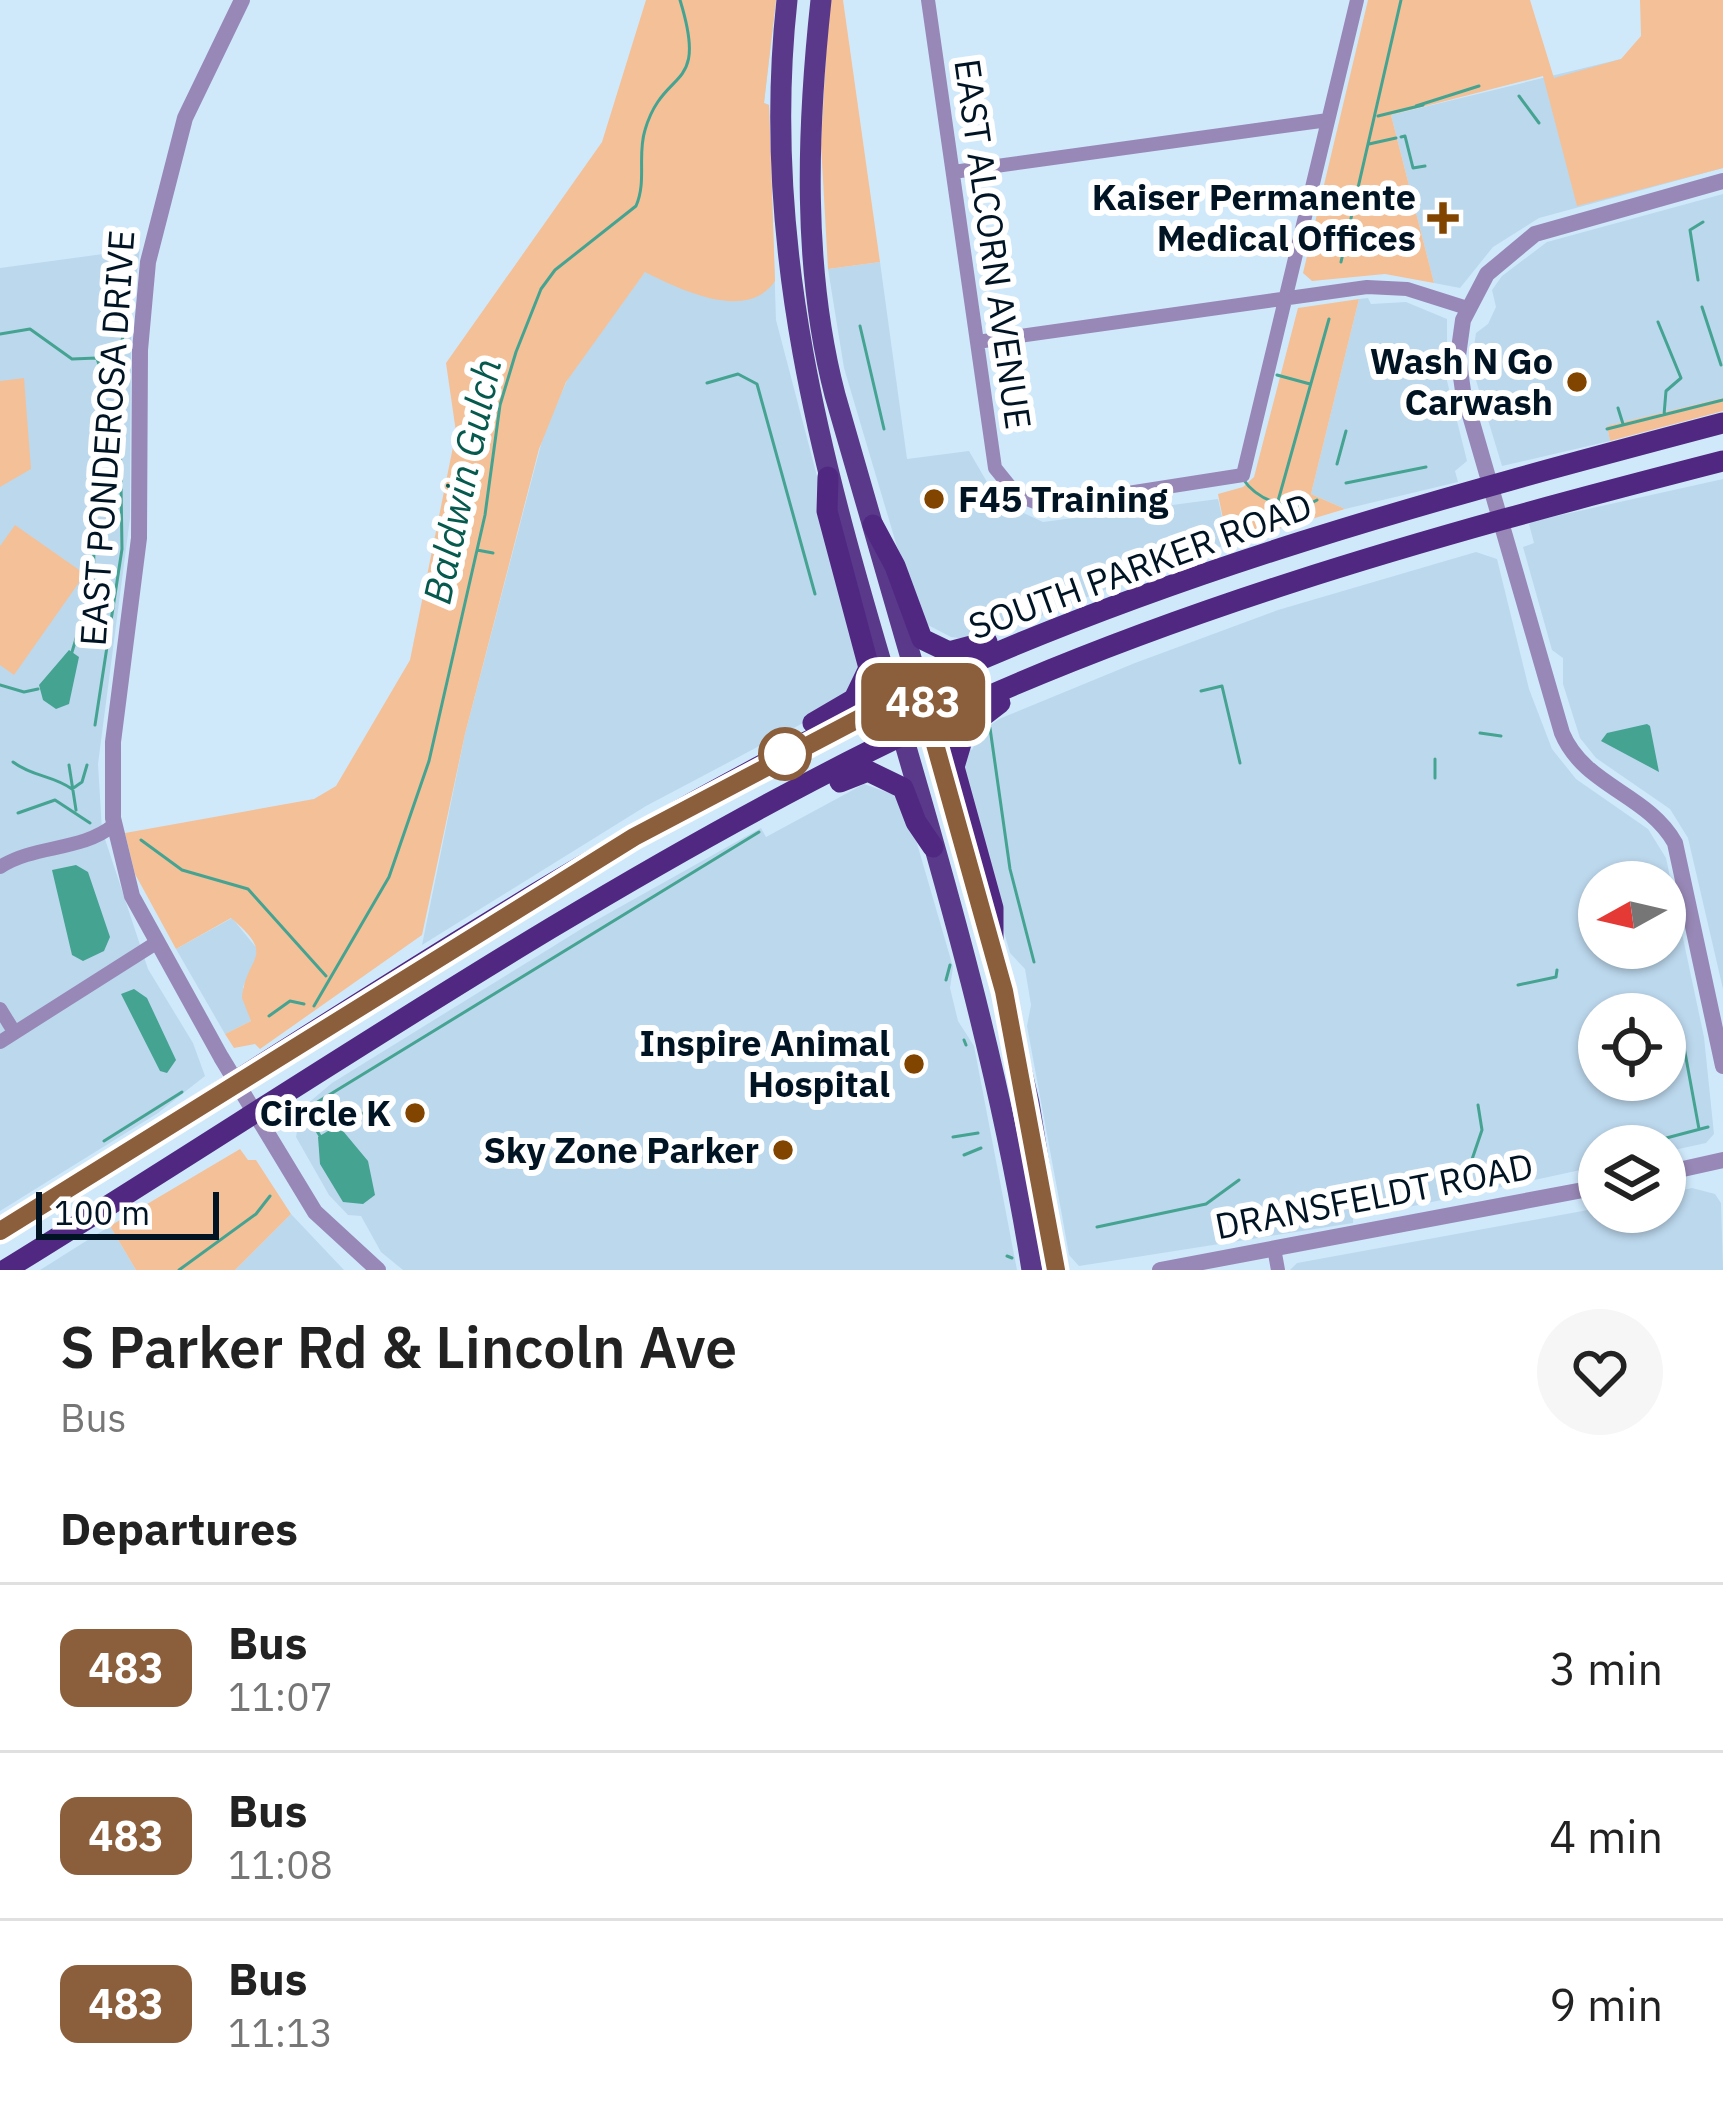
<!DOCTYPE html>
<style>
:root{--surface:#fff;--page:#f6f6f6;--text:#222;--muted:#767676;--line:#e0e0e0}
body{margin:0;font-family:"IBM Plex Sans",sans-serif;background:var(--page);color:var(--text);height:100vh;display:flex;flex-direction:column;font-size:45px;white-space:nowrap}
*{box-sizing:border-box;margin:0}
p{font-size:39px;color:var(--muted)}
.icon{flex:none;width:66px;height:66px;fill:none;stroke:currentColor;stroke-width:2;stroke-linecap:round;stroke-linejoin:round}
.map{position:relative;height:1270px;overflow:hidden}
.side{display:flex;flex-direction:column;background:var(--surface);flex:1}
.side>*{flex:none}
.badge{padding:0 24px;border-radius:18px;font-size:42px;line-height:78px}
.needle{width:78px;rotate:262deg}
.tools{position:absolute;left:1578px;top:861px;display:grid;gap:24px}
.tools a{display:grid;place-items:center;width:108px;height:108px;border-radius:50%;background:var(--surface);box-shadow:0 3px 9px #0004;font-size:60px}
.scale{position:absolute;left:36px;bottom:30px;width:183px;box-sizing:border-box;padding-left:12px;border:6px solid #001424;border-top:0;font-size:33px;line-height:42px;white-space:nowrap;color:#001424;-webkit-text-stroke:9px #fff;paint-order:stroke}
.map>.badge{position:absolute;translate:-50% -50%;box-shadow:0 0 0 6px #fff}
h2{padding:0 60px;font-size:45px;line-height:108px}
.round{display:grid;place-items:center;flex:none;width:126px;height:126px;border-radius:63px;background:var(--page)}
.summary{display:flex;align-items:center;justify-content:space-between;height:204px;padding:0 60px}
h1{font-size:57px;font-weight:600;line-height:90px}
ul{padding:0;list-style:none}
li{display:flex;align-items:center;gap:36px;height:168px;padding:0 60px;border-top:3px solid var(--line)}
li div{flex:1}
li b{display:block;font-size:45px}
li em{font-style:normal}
li .badge{min-width:132px;font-weight:700;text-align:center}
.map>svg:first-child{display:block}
</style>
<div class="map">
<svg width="1723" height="1270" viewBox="0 0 1723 1270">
<rect width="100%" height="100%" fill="#cfe9fb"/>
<path fill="#bcd8ed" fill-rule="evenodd" d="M 776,0 L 764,103 L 769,105 L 776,320 L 860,640 L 862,669 L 837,705 L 646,806 L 422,945 L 465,734 L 544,433 L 569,376 L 649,266 Z
M 1621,59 L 1723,168 L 1539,218 L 1493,247 L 1460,288 L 1434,283 L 1391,115 Z
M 1723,194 L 1723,398 L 1607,426 L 1610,441 L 1502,466 L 1475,377 L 1473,353 L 1476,333 L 1488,324 L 1496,307 L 1492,290 L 1502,276 L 1547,242 Z
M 140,249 L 135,285 L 125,296 L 131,333 L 130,518 L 98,764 L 102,830 L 148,969 L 193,1043 L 205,1076 L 158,1113 L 0,1211 L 0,268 Z
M 880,262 L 907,459 L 969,451 L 998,501 L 1043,522 L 1218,499 L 1228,544 L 1215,549 L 1212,543 L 1158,560 L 1150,571 L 981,641 L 951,637 L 926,624 L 914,604 L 844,368 L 828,269 Z
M 1368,298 L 1371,304 L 1406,302 L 1447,319 L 1447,381 L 1467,461 L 1455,471 L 1458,482 L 1345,509 L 1311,494 L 1359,299 Z
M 1723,479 L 1723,989 L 1688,838 L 1670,809 L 1596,758 L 1580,738 L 1563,684 L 1563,658 L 1552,650 L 1523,547 L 1534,543 L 1529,524 L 1534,521 Z
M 1476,552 L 1497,559 L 1529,689 L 1552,749 L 1576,779 L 1648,829 L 1666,858 L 1704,1037 L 1714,1134 L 1706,1143 L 1665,1152 L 1665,1146 L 1599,1146 L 1599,1166 L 1353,1219 L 1353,1223 L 1079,1266 L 1069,1255 L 1061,1210 L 1027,1026 L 1031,1005 L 1025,969 L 1010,953 L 963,788 L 965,748 L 972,750 L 981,732 L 999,719 L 1135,663 L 1278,610 ZM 1599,882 L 1665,882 L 1665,948 L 1599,948 ZM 1599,1014 L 1665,1014 L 1665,1080 L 1599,1080 Z
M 864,784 L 892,794 L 907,809 L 953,967 L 950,988 L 958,1021 L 974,1046 L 1017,1270 L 403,1270 L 381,1252 L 361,1216 L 348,1215 L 329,1195 L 296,1137 L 298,1125 L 312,1115 L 307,1104 L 332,1083 L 586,926 L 761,828 L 766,837 Z
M 232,918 L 260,952 L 243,987 L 251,1021 L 225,1034 L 176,949 Z
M 1692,1188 L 1715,1194 L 1721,1203 L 1723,1270 L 1290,1270 L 1297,1263 L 1599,1208 L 1665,1212 L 1665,1194 Z
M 291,1214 L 344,1270 L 235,1270 Z
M 110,1226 L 136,1270 L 40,1270 Z"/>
<path fill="#f4c097" d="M 646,0 L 776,0 L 764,103 L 769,105 L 775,281 C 747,323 679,289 645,272 L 566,382 L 539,449 L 465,734 L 422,935 L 260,1049 L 255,1044 L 234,1048 L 225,1034 L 251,1021 L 242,998 C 246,954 278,958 231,918 L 176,949 L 135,874 L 125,833 L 314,799 L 336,786 L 410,660 L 456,432 L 446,363 L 602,142 Z
M 829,0 L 843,0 L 880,262 L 828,269 L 821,144 Z
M 1368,0 L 1530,0 L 1554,78 L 1621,59 L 1641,36 L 1640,0 L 1723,0 L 1723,168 L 1577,206 L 1543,76 L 1391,115 L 1434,283 L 1385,274 L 1312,281 L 1303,273 Z
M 1359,299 L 1311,494 L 1345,509 L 1228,544 L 1218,494 L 1243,487 L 1254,477 L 1298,308 Z
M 24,378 L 31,469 L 0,487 L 0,381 Z
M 1723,398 L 1723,411 L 1610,441 L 1607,426 Z
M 15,525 L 85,574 L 14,675 L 0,665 L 0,546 Z
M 240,1149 L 248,1160 L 256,1160 L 291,1214 L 235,1270 L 136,1270 L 110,1226 Z"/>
<path fill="#45a392" d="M 69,650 L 79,657 L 69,704 L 56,709 L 43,700 L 39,685 Z
M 1647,724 L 1650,726 L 1659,772 L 1601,741 L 1607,733 Z
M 76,865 L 88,872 L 110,937 L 104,951 L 83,961 L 72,955 L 52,870 Z
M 134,989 L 147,998 L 176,1060 L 167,1073 L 160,1071 L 121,994 Z
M 338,1125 L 368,1161 L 375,1195 L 363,1204 L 343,1202 L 320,1164 L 318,1137 Z"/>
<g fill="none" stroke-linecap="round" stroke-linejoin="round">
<path stroke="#45a392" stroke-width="3" d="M 1519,96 L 1539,123
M 1416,106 L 1479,86
M 1378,116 L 1423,105
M 1401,137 L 1405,136 L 1413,168 L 1425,166
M 1369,144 L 1396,138
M 1341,262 L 1401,0
M 1698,280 L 1690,230 L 1703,222
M 1702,307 L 1721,365
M 1658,322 L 1681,378 L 1666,391 L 1664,415
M 860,326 L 884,429
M 0,334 L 30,329 L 72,359 L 97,358 L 100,368 L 93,582 L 72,652
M 1277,375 L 1310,384
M 707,383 L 738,374 L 757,384 L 815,594
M 1618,408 L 1623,424
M 1607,429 L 1723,400
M 1337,464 L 1346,431
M 1243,479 C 1257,500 1293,515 1317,500
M 1346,483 L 1426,467
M 997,507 L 1004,501
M 1271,526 L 1329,319
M 477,550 L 493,553
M 0,685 L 24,692 L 38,689
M 1201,691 L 1222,686 L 1240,763
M 95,725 L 122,549 L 119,355 L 124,331
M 990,728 L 1010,869 L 1034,962
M 1480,733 L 1501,736
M 13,762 C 33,777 52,775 72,789 L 82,782 L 87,765
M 69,765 L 76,810
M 1435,778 L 1435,759
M 18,813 L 55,800 L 90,823
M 141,840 L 182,870 L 248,889 L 326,976
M 946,980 L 950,965
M 1518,985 L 1556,977 L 1557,970
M 314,1006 L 389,877 L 429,761 L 485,515 L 500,405 L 516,352 L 541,289 L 555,270 L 636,206 C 647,181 637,155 645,130 C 664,65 709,94 680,0
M 269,1016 L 290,1001 L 304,1004
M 1677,1037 L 1684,1047 L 1699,1129
M 964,1040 L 966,1045
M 308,1113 L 311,1106 L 759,832
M 310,1119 L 320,1136
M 345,1126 L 362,1113
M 953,1137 L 978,1133
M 104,1141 L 182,1092
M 1607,1144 L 1608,1146
M 1636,1146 L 1708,1127
M 964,1155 L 981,1148
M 1466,1177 L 1482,1130 L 1478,1105
M 1097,1227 L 1206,1204 L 1239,1180
M 1007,1256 L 1012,1258
M 179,1270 L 256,1214 L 270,1196"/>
<path stroke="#9888b7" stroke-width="14" d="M 928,0 L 995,468 L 1017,495 L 1045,506 L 1243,475 L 1357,0
M 953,172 L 1328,120
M 977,342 L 1367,287 L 1407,289 L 1467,308
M 0,867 C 36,844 80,852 114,825
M 0,1009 L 13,1030
M 0,1042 L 156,943
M 1274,1248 L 1278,1270"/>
<path stroke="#9888b7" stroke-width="16" d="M 242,0 L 185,118 L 148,262 L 140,350 L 139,538 L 113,742 L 113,818 L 132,896 L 221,1057 L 315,1212 L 378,1270
M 1723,181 L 1535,234 L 1487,274 L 1463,320 L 1458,356 L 1463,391 L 1562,733 C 1584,786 1648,794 1675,843 L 1723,1066
M 1665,1173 L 1723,1160
M 1160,1270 L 1599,1187"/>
<path stroke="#5a398b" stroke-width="21" d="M 787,0 C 760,245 822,464 891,696 C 947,886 1001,1075 1032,1270
M 821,0 C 807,129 802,269 835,395 L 976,883
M 989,931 L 1029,1103 L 1056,1270"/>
<path stroke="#502882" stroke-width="21" d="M 873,525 L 895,566 L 922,639 L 949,652 L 987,642
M 813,723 L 854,699 L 869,668 L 827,511 L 828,477
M 840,782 L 868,771 L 903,788 L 916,822 L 933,847
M 993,947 L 993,908 L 954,767 L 965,730 L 1000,703
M 0,1231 C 292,1049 582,847 893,699 C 1159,573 1439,498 1723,423
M 5,1270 C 291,1094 570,901 870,751 C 1141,616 1431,536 1723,461"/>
</g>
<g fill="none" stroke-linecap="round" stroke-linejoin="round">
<g stroke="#fff" stroke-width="27">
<path id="line" d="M 0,1231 L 634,837 L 919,687 L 1004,991 L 1056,1270"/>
</g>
<use href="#line" stroke="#8b5e3c" stroke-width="18"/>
</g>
<g fill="#814500" stroke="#fff" stroke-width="4.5">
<path d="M1437 200h12v12h12v12h-12v12h-12v-12h-12v-12h12z"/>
<circle cx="1577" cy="382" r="12"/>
<circle cx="934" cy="499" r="12"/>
<circle cx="914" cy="1064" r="12"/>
<circle cx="415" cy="1113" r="12"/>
<circle cx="783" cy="1150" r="12"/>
</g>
<circle fill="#fff" stroke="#8b5e3c" stroke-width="6" cx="785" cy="754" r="24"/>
<g text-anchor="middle" stroke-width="12" stroke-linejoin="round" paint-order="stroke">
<g font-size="36" font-weight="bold" fill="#001424" stroke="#fff" text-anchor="end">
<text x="1416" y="210">Kaiser Permanente<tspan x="1416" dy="41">Medical Offices</tspan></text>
<text x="1553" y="374">Wash N Go<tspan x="1553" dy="41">Carwash</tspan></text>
<text x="958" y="512" text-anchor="start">F45 Training</text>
<text x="890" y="1056">Inspire Animal<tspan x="890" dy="41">Hospital</tspan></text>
<text x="391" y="1126">Circle K</text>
<text x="759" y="1163">Sky Zone Parker</text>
</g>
<g font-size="36" fill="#001424" stroke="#fff">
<text transform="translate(993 244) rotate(82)" y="13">EAST ALCORN AVENUE</text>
<text transform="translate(107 438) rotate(-86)" y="13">EAST PONDEROSA DRIVE</text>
<text transform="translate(1140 566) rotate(-20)" y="13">SOUTH PARKER ROAD</text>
<text transform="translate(1374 1196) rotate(-11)" y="13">DRANSFELDT ROAD</text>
</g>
<g font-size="39" font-style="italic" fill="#05594d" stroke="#fff">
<text transform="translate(462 481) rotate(-78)" y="14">Baldwin Gulch</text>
</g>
</g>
</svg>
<div class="tools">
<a><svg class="needle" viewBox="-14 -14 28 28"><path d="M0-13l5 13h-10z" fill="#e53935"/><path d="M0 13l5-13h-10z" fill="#767676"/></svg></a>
<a><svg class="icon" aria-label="locate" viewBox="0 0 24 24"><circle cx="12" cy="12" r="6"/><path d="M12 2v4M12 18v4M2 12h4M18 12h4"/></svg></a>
<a><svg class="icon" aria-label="layers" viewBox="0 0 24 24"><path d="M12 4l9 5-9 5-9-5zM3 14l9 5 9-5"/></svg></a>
</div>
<div class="scale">100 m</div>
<b class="badge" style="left:923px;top:702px;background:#8b5e3c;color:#fff">483</b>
</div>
<section class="side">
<div class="summary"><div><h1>S Parker Rd &amp; Lincoln Ave</h1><p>Bus</p></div><a class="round"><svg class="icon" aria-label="heart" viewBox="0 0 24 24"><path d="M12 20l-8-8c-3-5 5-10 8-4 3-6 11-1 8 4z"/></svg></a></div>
<h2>Departures</h2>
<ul>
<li><span class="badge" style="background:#8b5e3c;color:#fff">483</span><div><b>Bus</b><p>11:07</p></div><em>3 min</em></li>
<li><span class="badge" style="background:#8b5e3c;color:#fff">483</span><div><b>Bus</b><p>11:08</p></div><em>4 min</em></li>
<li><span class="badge" style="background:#8b5e3c;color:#fff">483</span><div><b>Bus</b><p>11:13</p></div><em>9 min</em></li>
</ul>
</section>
